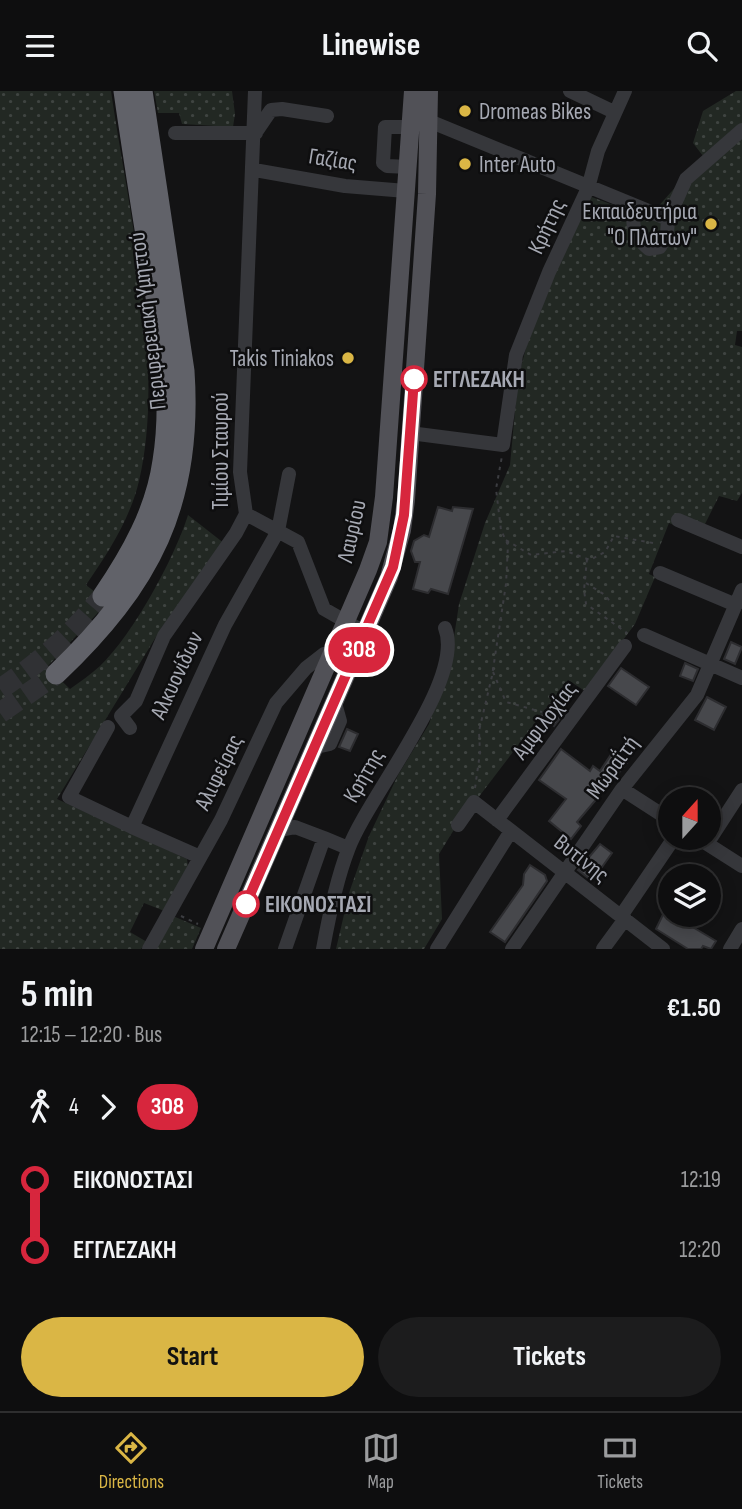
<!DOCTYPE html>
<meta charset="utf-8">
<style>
:root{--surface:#0e0e0f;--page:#1c1c1d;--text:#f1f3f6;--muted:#9b9c9e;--line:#2e2e2f;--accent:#dab645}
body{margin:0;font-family:"Sofia Sans Condensed",sans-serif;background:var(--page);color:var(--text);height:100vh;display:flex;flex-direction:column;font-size:26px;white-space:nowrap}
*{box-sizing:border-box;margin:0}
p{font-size:23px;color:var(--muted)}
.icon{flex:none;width:38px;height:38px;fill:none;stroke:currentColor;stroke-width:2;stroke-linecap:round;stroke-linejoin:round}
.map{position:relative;height:858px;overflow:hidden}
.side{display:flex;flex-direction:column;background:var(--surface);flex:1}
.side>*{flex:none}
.badge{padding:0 14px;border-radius:23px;font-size:24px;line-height:46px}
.needle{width:46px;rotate:21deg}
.tools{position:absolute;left:658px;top:696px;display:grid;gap:14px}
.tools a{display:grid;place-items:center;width:63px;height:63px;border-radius:50%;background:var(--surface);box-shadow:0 4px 18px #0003,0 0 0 2px var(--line);font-size:35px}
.map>.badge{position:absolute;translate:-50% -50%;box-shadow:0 0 0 4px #fff}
.legs{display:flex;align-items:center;gap:10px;height:77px;padding:0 21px;font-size:23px}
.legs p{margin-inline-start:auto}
.headline{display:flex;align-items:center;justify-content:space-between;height:119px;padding:0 21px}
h1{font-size:38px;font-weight:700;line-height:52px}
.button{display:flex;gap:14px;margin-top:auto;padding:14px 21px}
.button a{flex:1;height:80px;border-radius:42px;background:var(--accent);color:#111;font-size:28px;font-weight:700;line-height:80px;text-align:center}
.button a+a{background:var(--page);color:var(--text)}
ul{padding:0 21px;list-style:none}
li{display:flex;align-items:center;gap:24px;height:70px;font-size:26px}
li i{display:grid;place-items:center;width:10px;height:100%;margin:0 9px;background:currentColor}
li i::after{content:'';width:18px;height:18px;margin:-9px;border:5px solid;border-radius:50%;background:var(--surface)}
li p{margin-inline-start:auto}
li:first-child i{background:linear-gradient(#0000 50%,currentColor 0)}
li:last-child i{background:linear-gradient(currentColor 50%,#0000 0)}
header{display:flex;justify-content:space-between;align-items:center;height:91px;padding:0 21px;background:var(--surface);font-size:32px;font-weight:700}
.menu{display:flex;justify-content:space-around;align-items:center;height:98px;border-top:2px solid var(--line);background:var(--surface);font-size:19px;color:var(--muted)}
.menu a{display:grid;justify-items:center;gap:4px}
.menu .current{color:var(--accent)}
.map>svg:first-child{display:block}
</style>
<header><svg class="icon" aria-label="menu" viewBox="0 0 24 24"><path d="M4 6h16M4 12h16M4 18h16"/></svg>Linewise<svg class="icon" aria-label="search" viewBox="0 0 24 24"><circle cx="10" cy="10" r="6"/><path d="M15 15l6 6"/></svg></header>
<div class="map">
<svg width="742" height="858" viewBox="0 0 742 858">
<defs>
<pattern id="grass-dots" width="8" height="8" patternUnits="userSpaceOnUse" patternTransform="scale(1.75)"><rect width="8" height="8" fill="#222823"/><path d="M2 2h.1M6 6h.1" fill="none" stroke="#3f4441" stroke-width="1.8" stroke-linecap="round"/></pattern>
</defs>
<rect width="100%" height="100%" fill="#131314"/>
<path fill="url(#grass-dots)" d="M 0,0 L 111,0 C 128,117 166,276 139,390 C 130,428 108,462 86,494 L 108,511 L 47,576 L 70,598 C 80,591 91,583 100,575 C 133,544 175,466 188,424 L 225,453 L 162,536 L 57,708 L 187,768 L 188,776 L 167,821 L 144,812 L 130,841 L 147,851 L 141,858 L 0,858 Z
M 154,0 L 232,0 L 235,23 L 233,36 L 182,33 L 179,22 L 158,22 Z
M 736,0 L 742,0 L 742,240 L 737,240 L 735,254 L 742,256 L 742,402 L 737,410 L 719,405 L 699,445 L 669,432 L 649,483 L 655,486 L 635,533 L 585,600 L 568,589 L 455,737 L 439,763 L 442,828 L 424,858 L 336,858 L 349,802 L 369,745 L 398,684 L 429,633 L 451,566 L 459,513 L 485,432 L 510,374 L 518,288 L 533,229 L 589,105 L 648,127 L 703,65 L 693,52 L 703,20 Z
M 173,825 L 201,837 L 192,858 L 154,858 Z"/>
<path fill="#47484c" stroke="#2d2d30" stroke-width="2" d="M 438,416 L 452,420 L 453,416 L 473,418 L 448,503 L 431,498 L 428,502 L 413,498 L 420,471 L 415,471 L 411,460 L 414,450 L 424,444 L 429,446 Z
M 731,551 L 742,556 L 735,573 L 724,568 Z
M 685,572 L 698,578 L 693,590 L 680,585 Z
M 621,577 L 649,596 L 636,614 L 608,595 Z
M 707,606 L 726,616 L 714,639 L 695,629 Z
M 550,613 L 564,622 L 554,635 L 541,625 Z
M 347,638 L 358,643 L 350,660 L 339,656 Z
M 561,658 L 590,680 L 593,675 L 600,680 L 612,662 L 627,672 L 577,731 L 581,735 L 571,748 L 549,730 L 566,708 L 539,689 Z
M 600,753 L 612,762 L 592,790 L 578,779 Z
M 530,774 L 545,784 L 547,790 L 505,851 L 490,841 L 523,794 L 524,783 Z
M 670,809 L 670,824 L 692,824 L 686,832 L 716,850 L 711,858 L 703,855 L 701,858 L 688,858 L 656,838 Z"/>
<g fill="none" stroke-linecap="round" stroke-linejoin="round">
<path stroke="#303134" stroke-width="21" stroke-dasharray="21 10" stroke-linecap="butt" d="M 0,598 C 40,572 73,542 103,505
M 0,622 L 56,583"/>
<path stroke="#3c3d41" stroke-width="2" stroke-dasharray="3.5 5" stroke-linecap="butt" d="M 506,449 L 531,464 L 566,460 L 590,469 L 605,461 L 614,445 L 653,452
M 587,468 L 584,499 L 586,513 L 627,542
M 586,492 L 605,504 L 612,513
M 493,581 L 506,611 L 542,621
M 475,697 L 480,662 L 479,640 L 492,585 L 506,493 L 508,454 L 501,439 L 496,398 L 502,365
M 181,825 L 198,833"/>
<path stroke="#36373b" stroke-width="14" d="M 570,0 L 614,21
M 421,30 L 429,30 L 668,128
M 256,41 L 271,19 L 282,18 L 327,25
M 175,42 L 256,42
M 408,76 L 387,75 L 383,72 L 385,36 L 412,36
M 254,79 L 345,95 L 406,100
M 635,115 C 630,134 635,146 649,158 L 660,156 L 667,143 L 668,128 L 686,88 L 742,39
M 410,342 L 503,354 L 516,264 L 549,181 L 588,97 L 598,60 L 625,0
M 246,423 L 298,451 L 324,518 L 366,542
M 678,429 L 742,456
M 660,482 L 736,514
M 644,544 L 742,587
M 108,636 L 69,706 L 132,736
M 130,637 L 121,625 L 136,610 L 164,545 L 236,442 L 246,423 L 240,381 L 255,0
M 316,656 L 330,653 L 340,630 L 335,612
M 622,698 L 670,729
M 497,729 L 625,555
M 458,734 L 474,711 L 663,858
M 279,739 L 295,736 L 324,747
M 698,747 L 742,775
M 707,753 L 742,699
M 200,766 L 132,736 L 225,534 L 278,440 L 289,383
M 621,825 L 674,747
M 149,858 L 221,729 L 276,612 L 306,577 L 324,563 L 335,560 L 355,569
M 285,858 L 324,747 L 348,757
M 323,858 C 329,825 336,790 348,759 C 367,706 466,589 445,537
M 437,858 L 511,740
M 512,858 L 622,698 L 697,604 L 742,499
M 603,858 L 625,828
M 730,858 L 742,838"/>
<path stroke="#515157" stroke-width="18" d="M 204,858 L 368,479 L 378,451 L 384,406 L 413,0
M 226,858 L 389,486 L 402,439 L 406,409 L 427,103 L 429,0"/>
<path stroke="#616269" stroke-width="21" d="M 103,505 C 131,464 156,420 163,370 C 174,302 161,236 150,169 C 141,113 132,56 124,0
M 56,583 C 150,494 193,412 184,280 L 142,0"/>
</g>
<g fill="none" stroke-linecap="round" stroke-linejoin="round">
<g stroke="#fff" stroke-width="16">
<path id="line-1" d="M 246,813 L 393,476 L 404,424 L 414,288"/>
</g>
<use href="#line-1" stroke="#d7263d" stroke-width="10"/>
</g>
<g fill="#dab645" stroke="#0e0e0f" stroke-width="2.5">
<circle cx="465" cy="20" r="7"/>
<circle cx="465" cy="73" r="7"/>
<circle cx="711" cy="133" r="7"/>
<circle cx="348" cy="267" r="7"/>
</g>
<g fill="#fff" stroke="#d7263d" stroke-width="3.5">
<circle cx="414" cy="288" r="12"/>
<circle cx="246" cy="813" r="12"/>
</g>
<g text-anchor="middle" stroke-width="5" stroke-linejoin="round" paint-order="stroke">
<g font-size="23" fill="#a6a9b3" stroke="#0e0e0f" text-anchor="start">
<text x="479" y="28">Dromeas Bikes</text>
<text x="479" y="81">Inter Auto</text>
<text x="697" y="128" text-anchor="end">Εκπαιδευτήρια<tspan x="697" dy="26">"Ο Πλάτων"</tspan></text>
<text x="334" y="275" text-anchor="end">Takis Tiniakos</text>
</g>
<g font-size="23" fill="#a6a9b3" stroke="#0e0e0f">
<text transform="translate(333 68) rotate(9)" y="8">Γαζίας</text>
<text transform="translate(546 135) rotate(-65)" y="8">Κρήτης</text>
<text transform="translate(147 230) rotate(-97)" y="8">Περιφερειακή Υμηττού</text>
<text transform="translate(220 360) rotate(-90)" y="8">Τιμίου Σταυρού</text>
<text transform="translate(351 440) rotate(-77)" y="8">Λαυρίου</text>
<text transform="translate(176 584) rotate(-65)" y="8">Αλκυονίδων</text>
<text transform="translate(544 629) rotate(-53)" y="8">Αμφιλοχίας</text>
<text transform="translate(612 676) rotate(-54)" y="8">Μωραΐτή</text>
<text transform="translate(218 681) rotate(-64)" y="8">Αλιφείρας</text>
<text transform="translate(363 684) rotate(-60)" y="8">Κρήτης</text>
<text transform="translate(582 767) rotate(38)" y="8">Βυτίνης</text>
</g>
<g font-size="23" font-weight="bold" fill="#a6a9b3" stroke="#0e0e0f" text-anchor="start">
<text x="433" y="296">ΕΓΓΛΕΖΑΚΗ</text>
<text x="265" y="821">ΕΙΚΟΝΟΣΤΑΣΙ</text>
</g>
</g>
</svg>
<div class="tools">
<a><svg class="needle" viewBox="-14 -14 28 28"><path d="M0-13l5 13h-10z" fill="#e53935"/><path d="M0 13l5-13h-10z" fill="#9b9c9e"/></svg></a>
<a><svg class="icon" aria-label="layers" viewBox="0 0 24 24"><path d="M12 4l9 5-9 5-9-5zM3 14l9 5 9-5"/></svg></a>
</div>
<b class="badge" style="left:359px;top:559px;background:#d7263d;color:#fff">308</b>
</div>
<section class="side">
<div class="headline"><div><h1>5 min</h1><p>12:15 – 12:20 · Bus</p></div><b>€1.50</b></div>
<div class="legs"><svg class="icon" aria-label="walk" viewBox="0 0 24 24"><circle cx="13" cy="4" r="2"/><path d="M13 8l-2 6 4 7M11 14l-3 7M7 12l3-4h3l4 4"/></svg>4<svg class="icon" aria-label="forward" viewBox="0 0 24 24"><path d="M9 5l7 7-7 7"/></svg><b class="badge" style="background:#d7263d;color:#fff">308</b></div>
<ul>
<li><i style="color:#d7263d"></i><b>ΕΙΚΟΝΟΣΤΑΣΙ</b><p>12:19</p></li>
<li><i style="color:#d7263d"></i><b>ΕΓΓΛΕΖΑΚΗ</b><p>12:20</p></li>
</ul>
<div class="button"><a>Start</a><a>Tickets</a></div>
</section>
<nav class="menu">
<a class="current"><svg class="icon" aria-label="directions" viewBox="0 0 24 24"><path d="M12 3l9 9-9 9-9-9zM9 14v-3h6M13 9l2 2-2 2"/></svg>Directions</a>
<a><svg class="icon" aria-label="map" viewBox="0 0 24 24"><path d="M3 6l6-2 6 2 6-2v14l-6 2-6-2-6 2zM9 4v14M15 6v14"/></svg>Map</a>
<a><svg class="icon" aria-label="tickets" viewBox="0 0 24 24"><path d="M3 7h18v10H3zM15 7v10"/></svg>Tickets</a>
</nav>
